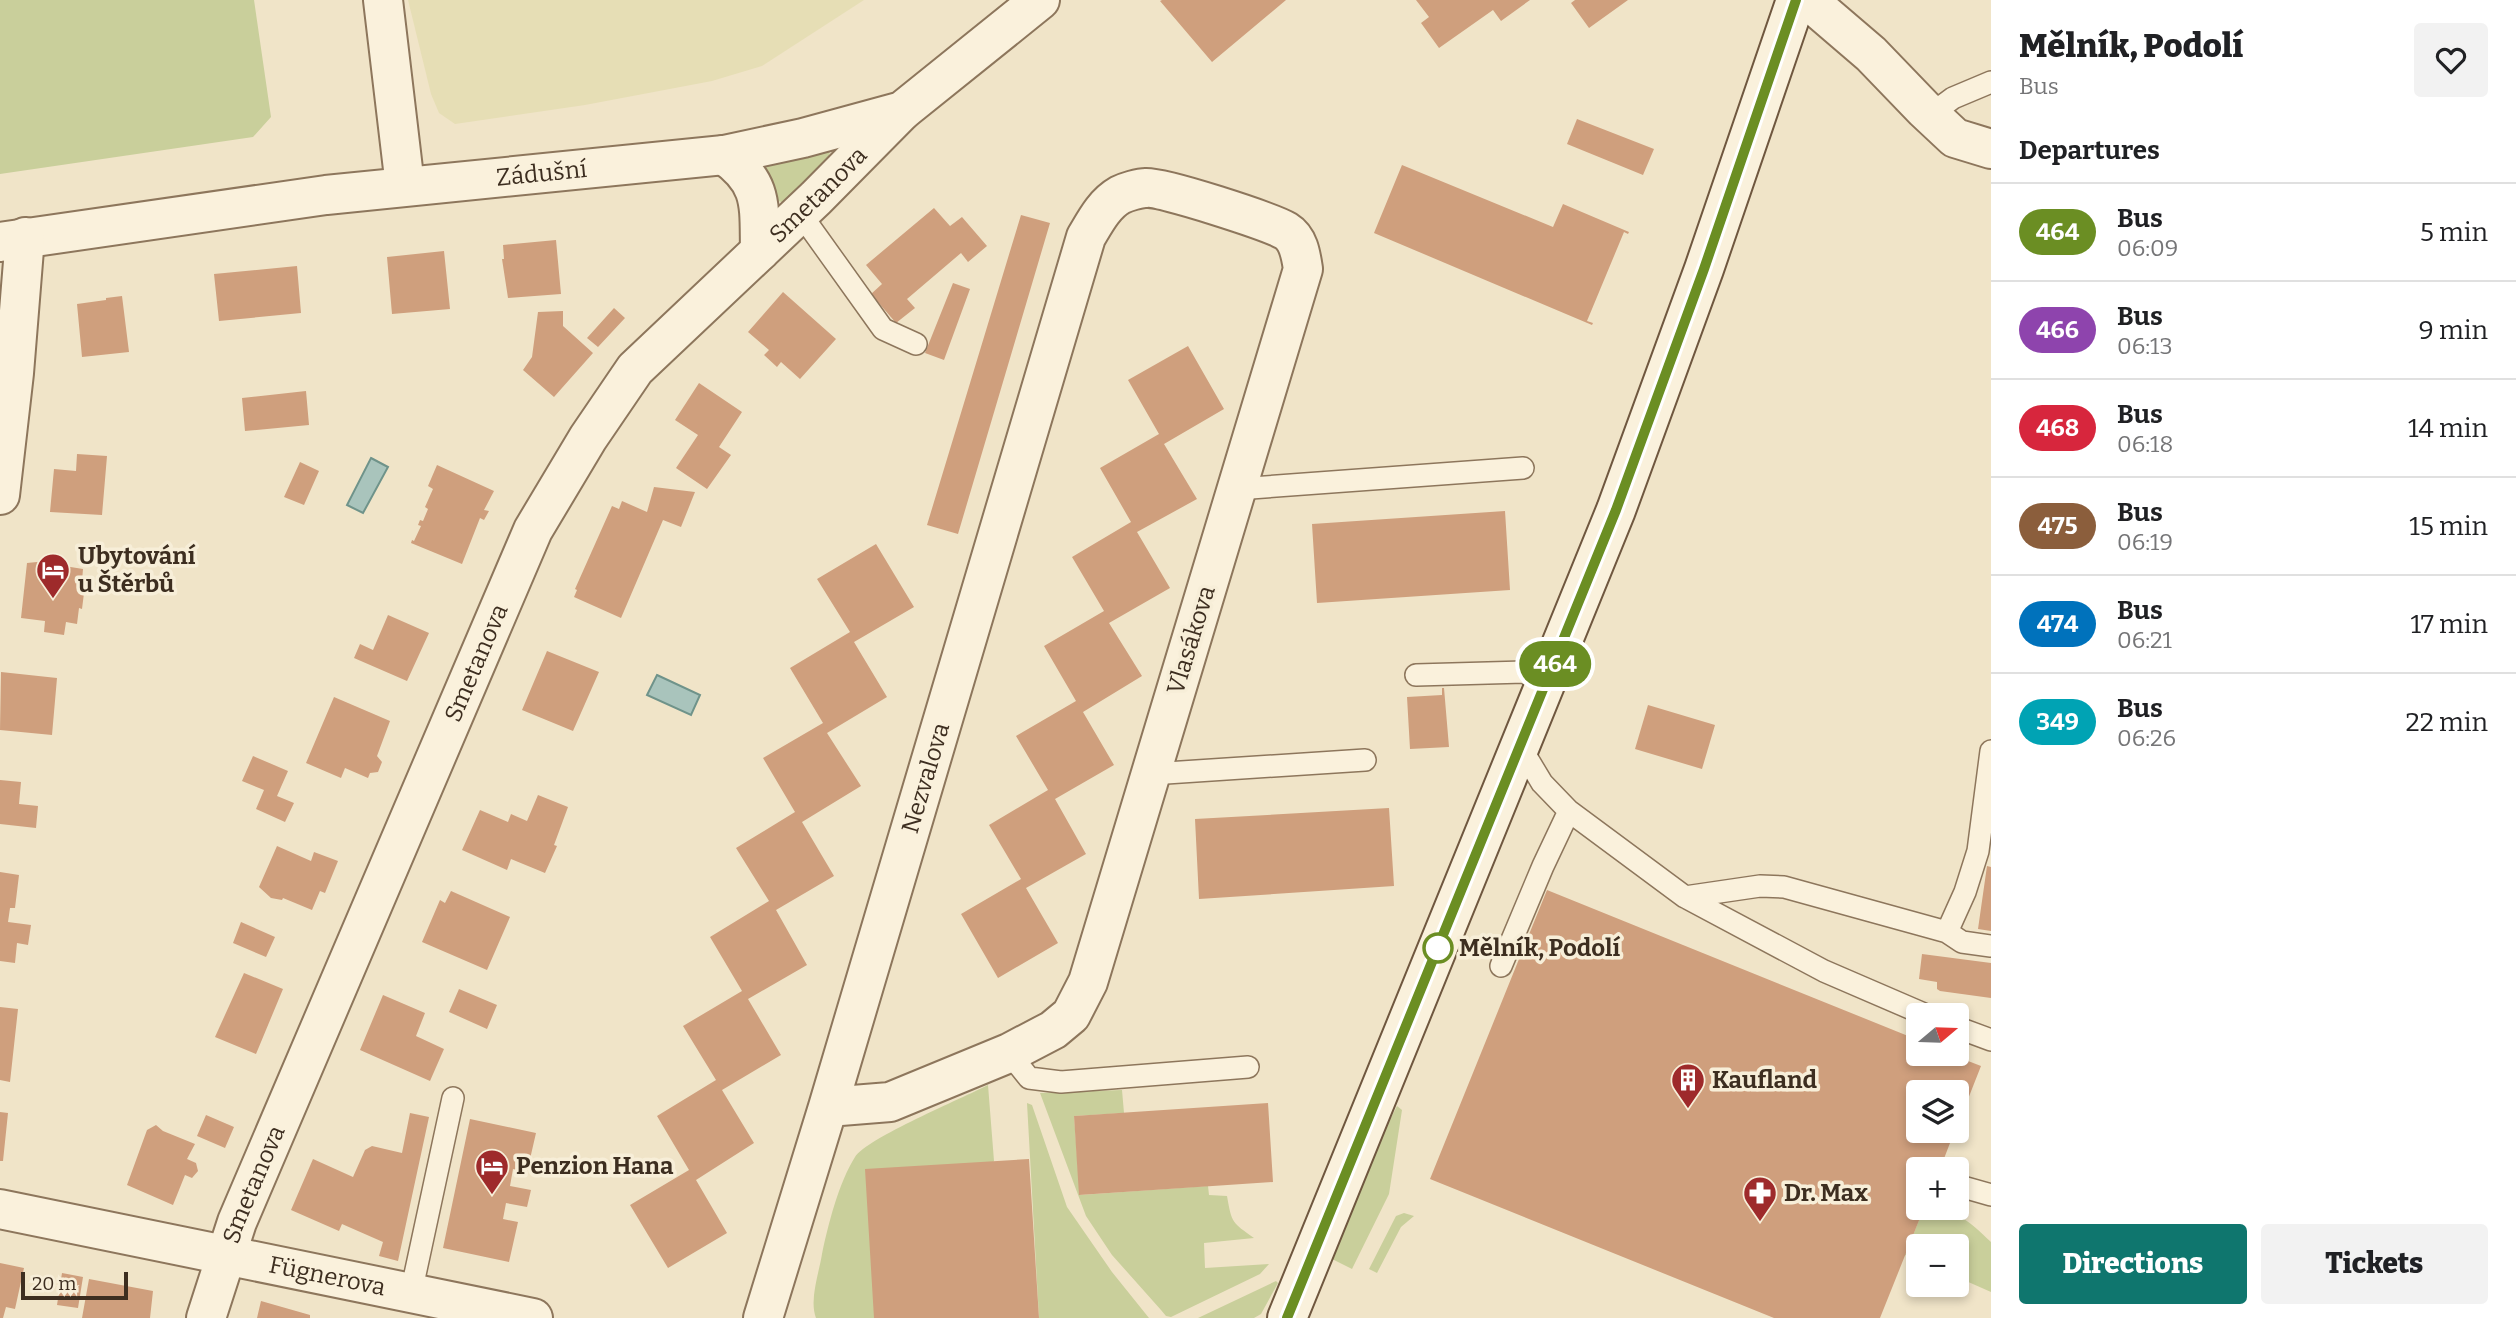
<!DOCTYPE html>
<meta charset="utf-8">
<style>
:root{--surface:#fff;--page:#f2f2f2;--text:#202124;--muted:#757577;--line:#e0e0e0;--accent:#0f766e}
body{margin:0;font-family:Bitter,serif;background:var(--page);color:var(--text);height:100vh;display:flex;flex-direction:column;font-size:26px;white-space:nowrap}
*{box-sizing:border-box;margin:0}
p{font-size:23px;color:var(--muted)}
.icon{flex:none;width:38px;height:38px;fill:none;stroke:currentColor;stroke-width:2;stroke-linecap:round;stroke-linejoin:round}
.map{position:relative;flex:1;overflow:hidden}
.sheet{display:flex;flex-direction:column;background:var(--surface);width:525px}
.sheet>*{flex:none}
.badge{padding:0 14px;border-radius:23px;font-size:24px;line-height:46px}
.needle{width:46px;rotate:71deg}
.controls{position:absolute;left:1906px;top:1003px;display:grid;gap:14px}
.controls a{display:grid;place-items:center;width:63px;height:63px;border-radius:7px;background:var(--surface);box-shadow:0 4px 10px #0003;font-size:35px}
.scale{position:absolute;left:21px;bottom:18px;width:107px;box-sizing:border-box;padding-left:7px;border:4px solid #3d2e20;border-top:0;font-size:19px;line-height:24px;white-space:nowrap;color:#3d2e20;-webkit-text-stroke:5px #f7eed8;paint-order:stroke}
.map>.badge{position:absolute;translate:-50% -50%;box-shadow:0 0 0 4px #fff}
h2{padding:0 28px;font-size:26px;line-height:63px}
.round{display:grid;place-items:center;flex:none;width:74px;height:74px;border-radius:7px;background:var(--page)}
.head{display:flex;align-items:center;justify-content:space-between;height:119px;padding:0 28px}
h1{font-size:33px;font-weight:800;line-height:52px}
.action{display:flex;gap:14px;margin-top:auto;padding:14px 28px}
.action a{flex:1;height:80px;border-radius:7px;background:var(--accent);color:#fff;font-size:28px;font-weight:800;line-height:80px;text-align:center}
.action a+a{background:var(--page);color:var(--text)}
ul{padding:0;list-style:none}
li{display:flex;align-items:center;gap:21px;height:98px;padding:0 28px;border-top:2px solid var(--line)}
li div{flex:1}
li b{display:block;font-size:26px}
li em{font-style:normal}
li .badge{min-width:77px;font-weight:700;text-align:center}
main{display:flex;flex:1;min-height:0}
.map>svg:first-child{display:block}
</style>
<main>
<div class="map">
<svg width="1991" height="1318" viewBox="0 0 1991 1318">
<rect width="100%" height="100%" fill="#f0e4c8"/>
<path fill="#e6deb5" d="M 408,0 L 864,0 L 762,66 L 712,81 L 585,105 L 455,124 L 439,113 L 431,94 Z"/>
<path fill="#c9cf9b" d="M 0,0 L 254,0 L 271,117 L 253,137 L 0,174 Z
M 822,151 L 830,151 L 828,162 L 785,203 L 778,201 L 764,169 L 774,162 Z
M 988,1085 L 994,1161 L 874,1318 L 816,1318 C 809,1300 819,1273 822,1254 C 828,1225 839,1182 855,1157 C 867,1138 963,1098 988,1085 Z
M 1122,1090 L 1124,1113 L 1074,1116 L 1080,1195 L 1208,1186 L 1209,1195 L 1227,1196 C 1232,1224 1232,1222 1254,1238 L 1204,1243 L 1205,1268 L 1269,1264 L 1260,1274 L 1171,1317 L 1166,1316 L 1161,1310 L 1112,1255 L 1086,1216 L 1040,1093 Z
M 1027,1103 L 1032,1105 L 1067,1207 L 1112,1272 L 1149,1318 L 1039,1318 Z
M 1397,1106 L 1402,1110 L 1389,1194 L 1352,1269 L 1328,1257 L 1369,1161 Z
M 1924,1208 C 1955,1208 1969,1221 1991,1242 L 1991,1292 L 1957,1277 L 1956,1246 L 1918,1246 L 1918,1260 L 1905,1255 Z
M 1404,1213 L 1414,1216 L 1401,1227 L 1377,1273 L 1369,1269 L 1396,1216 Z
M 1276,1281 L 1278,1283 L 1261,1314 L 1254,1318 L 1198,1318 Z"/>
<path fill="#a9c4bc" stroke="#6f938a" stroke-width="2" d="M 371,458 L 388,467 L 363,513 L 347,505 Z
M 657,675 L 700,695 L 691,715 L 647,695 Z"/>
<path fill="#cf9f7d" d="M 1162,0 L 1286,0 L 1212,62 L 1160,1 Z
M 1416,0 L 1530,0 L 1501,21 L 1493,10 L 1439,48 L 1421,23 L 1429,17 Z
M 1575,0 L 1628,0 L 1589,28 L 1571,3 Z
M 1577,119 L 1654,149 L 1643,175 L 1567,144 Z
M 1402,165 L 1553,227 L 1563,204 L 1629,232 L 1628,234 L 1624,232 L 1587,321 L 1593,323 L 1592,325 L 1374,233 Z
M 934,208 L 950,226 L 962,217 L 987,246 L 968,262 L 961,253 L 907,299 L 915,308 L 896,323 L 871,294 L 882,284 L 866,265 Z
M 1021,215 L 1050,223 L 958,534 L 927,525 Z
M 556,240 L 561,294 L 508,298 L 502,259 L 504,259 L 503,245 Z
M 444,251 L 450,309 L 392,314 L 387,257 Z
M 297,266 L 301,313 L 219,321 L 214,274 Z
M 953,283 L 970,289 L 944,360 L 925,353 Z
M 783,292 L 836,339 L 800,379 L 781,362 L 777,367 L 764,355 L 769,350 L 748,332 Z
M 122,296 L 129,352 L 82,357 L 77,304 L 106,300 L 106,298 Z
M 614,308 L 625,318 L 598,347 L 587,338 Z
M 563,311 L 563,326 L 593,353 L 554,397 L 523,370 L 532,357 L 538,312 Z
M 1188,346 L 1224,409 L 1164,444 L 1197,499 L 1137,532 L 1170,588 L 1109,623 L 1142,676 L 1083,712 L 1114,765 L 1055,799 L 1086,854 L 1026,888 L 1058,943 L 998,978 L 961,914 L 1021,879 L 989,825 L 1048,790 L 1016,736 L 1076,701 L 1044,646 L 1104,611 L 1072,557 L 1131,522 L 1100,468 L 1159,434 L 1128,380 Z
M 699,383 L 742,412 L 719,447 L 731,455 L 707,489 L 676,468 L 698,435 L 675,420 Z
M 306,391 L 309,425 L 245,431 L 242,398 Z
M 77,454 L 107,456 L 102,515 L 50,512 L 54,469 L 76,471 Z
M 300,462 L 319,471 L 304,505 L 284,497 Z
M 437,465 L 494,491 L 484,510 L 489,511 L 484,520 L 480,518 L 462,564 L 411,543 L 412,540 L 414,541 L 421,526 L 418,525 L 420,520 L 423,521 L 428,509 L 425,507 L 433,489 L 428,486 Z
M 654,487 L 695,492 L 681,527 L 663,520 L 621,618 L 574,597 L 577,590 L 575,589 L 612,506 L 619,509 L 622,501 L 647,512 Z
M 1505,511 L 1510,590 L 1317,603 L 1312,524 Z
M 876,544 L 914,607 L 854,642 L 887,697 L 827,733 L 861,786 L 802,822 L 834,876 L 776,910 L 807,965 L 748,999 L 781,1055 L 722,1090 L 754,1143 L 696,1180 L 727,1233 L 668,1268 L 630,1205 L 689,1170 L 657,1116 L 716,1080 L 683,1026 L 742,991 L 710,937 L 769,901 L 736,848 L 795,812 L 763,758 L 823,723 L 790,668 L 850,632 L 817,579 Z
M 37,562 L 51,566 L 52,564 L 83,569 L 81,593 L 84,593 L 82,609 L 79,608 L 77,624 L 66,622 L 64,635 L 44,632 L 45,621 L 21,618 L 27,563 Z
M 388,615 L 429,633 L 407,681 L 354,658 L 360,644 L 373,650 Z
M 547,651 L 599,672 L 573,731 L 522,710 Z
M 1,672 L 57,678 L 52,735 L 0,730 Z
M 1442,688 L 1444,688 L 1449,747 L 1410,749 L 1407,697 L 1442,695 Z
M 334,697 L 390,721 L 377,756 L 382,762 L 378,772 L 370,773 L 368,778 L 345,768 L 341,778 L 306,763 Z
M 1648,705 L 1715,725 L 1702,769 L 1635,749 Z
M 253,756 L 288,771 L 277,796 L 294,803 L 285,822 L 256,809 L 264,790 L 242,781 Z
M 0,780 L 21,782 L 19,804 L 38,806 L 36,828 L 0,824 Z
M 538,795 L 568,807 L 554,845 L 557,846 L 545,873 L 511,859 L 507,870 L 462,850 L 480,810 L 508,822 L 511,814 L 527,821 Z
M 1389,808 L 1394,886 L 1199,899 L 1195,819 Z
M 277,846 L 311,861 L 314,852 L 338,861 L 325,893 L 320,891 L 312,910 L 283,898 L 282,900 L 271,898 L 259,887 Z
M 1987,866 L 1991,867 L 1991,931 L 1978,929 Z
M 0,872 L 19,875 L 15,908 L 10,908 L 8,922 L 31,925 L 28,945 L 17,943 L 15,963 L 0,961 Z
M 1547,890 L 1918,1040 L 1918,1054 L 1950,1054 L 1981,1066 L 1957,1127 L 1956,1092 L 1918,1092 L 1918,1130 L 1955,1130 L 1940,1169 L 1918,1169 L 1918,1208 L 1924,1208 L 1880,1318 L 1774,1318 L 1430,1179 Z
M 451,891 L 510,917 L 487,970 L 422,942 L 440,900 L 445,903 Z
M 241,922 L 275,937 L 266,957 L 233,943 Z
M 1922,954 L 1991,963 L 1991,998 L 1940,991 L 1937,989 L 1937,982 L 1919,979 Z
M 244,973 L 283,989 L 256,1054 L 215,1037 Z
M 459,989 L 497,1005 L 487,1029 L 449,1012 Z
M 383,995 L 425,1013 L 416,1036 L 444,1049 L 430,1081 L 360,1050 Z
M 0,1007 L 18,1009 L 10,1082 L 0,1080 Z
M 1268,1103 L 1273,1182 L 1079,1195 L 1074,1116 Z
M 0,1112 L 8,1113 L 3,1161 L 0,1161 Z
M 410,1113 L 429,1117 L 398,1261 L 379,1256 L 383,1242 L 342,1224 L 339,1231 L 291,1210 L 313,1159 L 353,1177 L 365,1150 L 372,1146 L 402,1153 Z
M 206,1115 L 234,1127 L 225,1148 L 197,1136 Z
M 470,1119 L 536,1133 L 527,1172 L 513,1169 L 510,1186 L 531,1190 L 527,1207 L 506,1203 L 503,1219 L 518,1222 L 509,1262 L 443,1248 Z
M 156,1125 L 163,1131 L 195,1144 L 187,1159 L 196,1163 L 198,1171 L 192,1178 L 185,1175 L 173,1205 L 127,1185 L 147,1130 Z
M 1029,1159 L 1039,1318 L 874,1318 L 865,1169 Z
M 0,1263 L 24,1268 L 15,1309 L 6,1307 L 3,1318 L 0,1318 Z
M 62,1273 L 83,1277 L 78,1308 L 57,1305 Z
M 89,1279 L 153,1291 L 150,1318 L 82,1318 Z
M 261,1301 L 310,1315 L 310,1318 L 257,1318 Z"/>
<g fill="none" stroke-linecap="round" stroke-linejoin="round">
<g stroke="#8d765c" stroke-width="24">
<path id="lane" d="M 1930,115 L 1953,98 L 1991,82
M 800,213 L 883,329 L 916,344
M 1237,489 L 1523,468
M 1416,675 L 1524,672 L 1546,685
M 1521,748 L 1542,783 L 1569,811 L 1685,897 L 1824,971 L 1926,1015
M 1151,774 L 1365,760
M 1685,897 L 1760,886 L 1784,887 L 1947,932 L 1962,942 L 1991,946
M 1947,932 L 1965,892 L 1978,851 L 1991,751
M 1501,966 L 1543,866 L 1569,811
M 1956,1027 L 1991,1040
M 1009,1053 L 1029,1078 L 1061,1082 L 1248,1067
M 1956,1185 L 1991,1195
M 411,1293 L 453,1098"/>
</g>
<g stroke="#8d765c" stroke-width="42">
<g id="street">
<path d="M 383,0 L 405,186"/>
<path d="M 1808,0 L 1871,54 L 1924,109 L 1955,138 L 1991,149"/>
<path d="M 724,155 C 764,183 759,206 760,251"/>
<path id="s1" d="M 0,242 L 326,195 L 724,155 L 803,138 L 902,111 L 1040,0"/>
<path d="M 0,495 L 14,373 L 25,237"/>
<path id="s2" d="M 0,1209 L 533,1318"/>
<path id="s3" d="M 206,1318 L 237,1222 L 533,530 L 588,438 L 635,369 L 816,198 L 902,111"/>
<path id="s4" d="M 763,1318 L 828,1107 L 1086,237 C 1095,222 1104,204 1120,195 C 1126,192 1139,188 1146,188 C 1161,186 1271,222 1286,231 C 1299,239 1301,256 1303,269 L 1088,982 L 1071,1015 L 1053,1030 L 1009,1053 L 890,1102 L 828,1107"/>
</g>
</g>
<g stroke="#6f573f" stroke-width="42">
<path id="secondary" d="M 1287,1318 L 1616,510 L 1704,269 L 1796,0"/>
</g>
<use href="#lane" stroke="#faf1dc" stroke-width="21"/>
<use href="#street" stroke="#faf1dc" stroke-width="38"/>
<use href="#secondary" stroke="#faf1dc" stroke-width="38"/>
</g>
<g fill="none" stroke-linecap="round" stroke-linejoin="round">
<g stroke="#fff" stroke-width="16">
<path id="line" d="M 1287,1318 L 1616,510 L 1704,269 L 1796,0"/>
</g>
<use href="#line" stroke="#6b8e23" stroke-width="10"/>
</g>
<defs>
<g id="hotel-pin" transform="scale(1.75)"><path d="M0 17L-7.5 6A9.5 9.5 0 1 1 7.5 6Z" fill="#9e2a2b" stroke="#f7eed8"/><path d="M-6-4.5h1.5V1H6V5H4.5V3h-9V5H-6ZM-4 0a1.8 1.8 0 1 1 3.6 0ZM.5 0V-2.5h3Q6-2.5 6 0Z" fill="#fff"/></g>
<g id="building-pin" transform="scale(1.75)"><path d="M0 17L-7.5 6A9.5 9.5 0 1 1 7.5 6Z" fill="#9e2a2b" stroke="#f7eed8"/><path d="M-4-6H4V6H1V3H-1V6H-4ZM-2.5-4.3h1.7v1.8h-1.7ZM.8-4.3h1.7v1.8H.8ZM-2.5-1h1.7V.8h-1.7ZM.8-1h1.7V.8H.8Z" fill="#fff"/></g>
<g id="pharmacy-pin" transform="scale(1.75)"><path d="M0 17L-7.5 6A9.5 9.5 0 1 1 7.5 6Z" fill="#9e2a2b" stroke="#f7eed8"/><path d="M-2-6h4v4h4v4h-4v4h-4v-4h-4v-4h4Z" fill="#fff"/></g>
</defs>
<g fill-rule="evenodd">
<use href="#hotel-pin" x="53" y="570"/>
<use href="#building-pin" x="1688" y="1080"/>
<use href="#hotel-pin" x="492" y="1166"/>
<use href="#pharmacy-pin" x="1760" y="1193"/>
</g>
<circle fill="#fff" stroke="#6b8e23" stroke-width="3.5" cx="1438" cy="948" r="14"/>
<g text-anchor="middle" stroke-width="7" stroke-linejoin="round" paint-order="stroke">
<g font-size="24" fill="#3d2e20" stroke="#f7eed8">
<text dy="8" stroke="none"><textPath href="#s1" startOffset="546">Zádušní</textPath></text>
<text dy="8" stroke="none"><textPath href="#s3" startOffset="1297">Smetanova</textPath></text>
<text transform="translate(1191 640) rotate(-73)" y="8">Vlasákova</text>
<text dy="8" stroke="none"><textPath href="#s3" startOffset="709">Smetanova</textPath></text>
<text dy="8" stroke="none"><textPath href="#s4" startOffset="564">Nezvalova</textPath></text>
<text dy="8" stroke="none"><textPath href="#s3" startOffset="142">Smetanova</textPath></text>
<text dy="8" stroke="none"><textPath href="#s2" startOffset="334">Fügnerova</textPath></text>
</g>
<g font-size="24" font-weight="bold" fill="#3d2e20" stroke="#f7eed8" text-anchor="start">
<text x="78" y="564">Ubytování<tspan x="78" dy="28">u Štěrbů</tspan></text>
<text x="1712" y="1088">Kaufland</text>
<text x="516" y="1174">Penzion Hana</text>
<text x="1784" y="1201">Dr. Max</text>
</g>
<g font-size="24" font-weight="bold" fill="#3d2e20" stroke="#f7eed8" text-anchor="start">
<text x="1459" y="956">Mělník, Podolí</text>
</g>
</g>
</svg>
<div class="controls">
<a><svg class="needle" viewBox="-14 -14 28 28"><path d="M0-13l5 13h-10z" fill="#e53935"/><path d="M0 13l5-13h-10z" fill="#757577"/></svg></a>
<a><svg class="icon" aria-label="layers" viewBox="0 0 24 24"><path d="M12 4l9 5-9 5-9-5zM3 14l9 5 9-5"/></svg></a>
<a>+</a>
<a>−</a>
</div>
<div class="scale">20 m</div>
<b class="badge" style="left:1555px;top:664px;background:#6b8e23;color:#fff">464</b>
</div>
<section class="sheet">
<div class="head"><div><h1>Mělník, Podolí</h1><p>Bus</p></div><a class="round"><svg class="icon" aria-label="heart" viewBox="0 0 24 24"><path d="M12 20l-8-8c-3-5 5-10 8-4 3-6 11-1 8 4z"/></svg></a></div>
<h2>Departures</h2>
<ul>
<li><span class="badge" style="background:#6b8e23;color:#fff">464</span><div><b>Bus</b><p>06:09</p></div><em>5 min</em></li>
<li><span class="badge" style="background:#8e44ad;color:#fff">466</span><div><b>Bus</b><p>06:13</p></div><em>9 min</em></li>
<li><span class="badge" style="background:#d7263d;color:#fff">468</span><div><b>Bus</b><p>06:18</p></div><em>14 min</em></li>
<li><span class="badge" style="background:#8b5e3c;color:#fff">475</span><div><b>Bus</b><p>06:19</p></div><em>15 min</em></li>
<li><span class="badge" style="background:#0072bc;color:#fff">474</span><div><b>Bus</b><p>06:21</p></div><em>17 min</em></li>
<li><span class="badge" style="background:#00a3b4;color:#fff">349</span><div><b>Bus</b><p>06:26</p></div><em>22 min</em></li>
</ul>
<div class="action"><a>Directions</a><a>Tickets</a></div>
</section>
</main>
